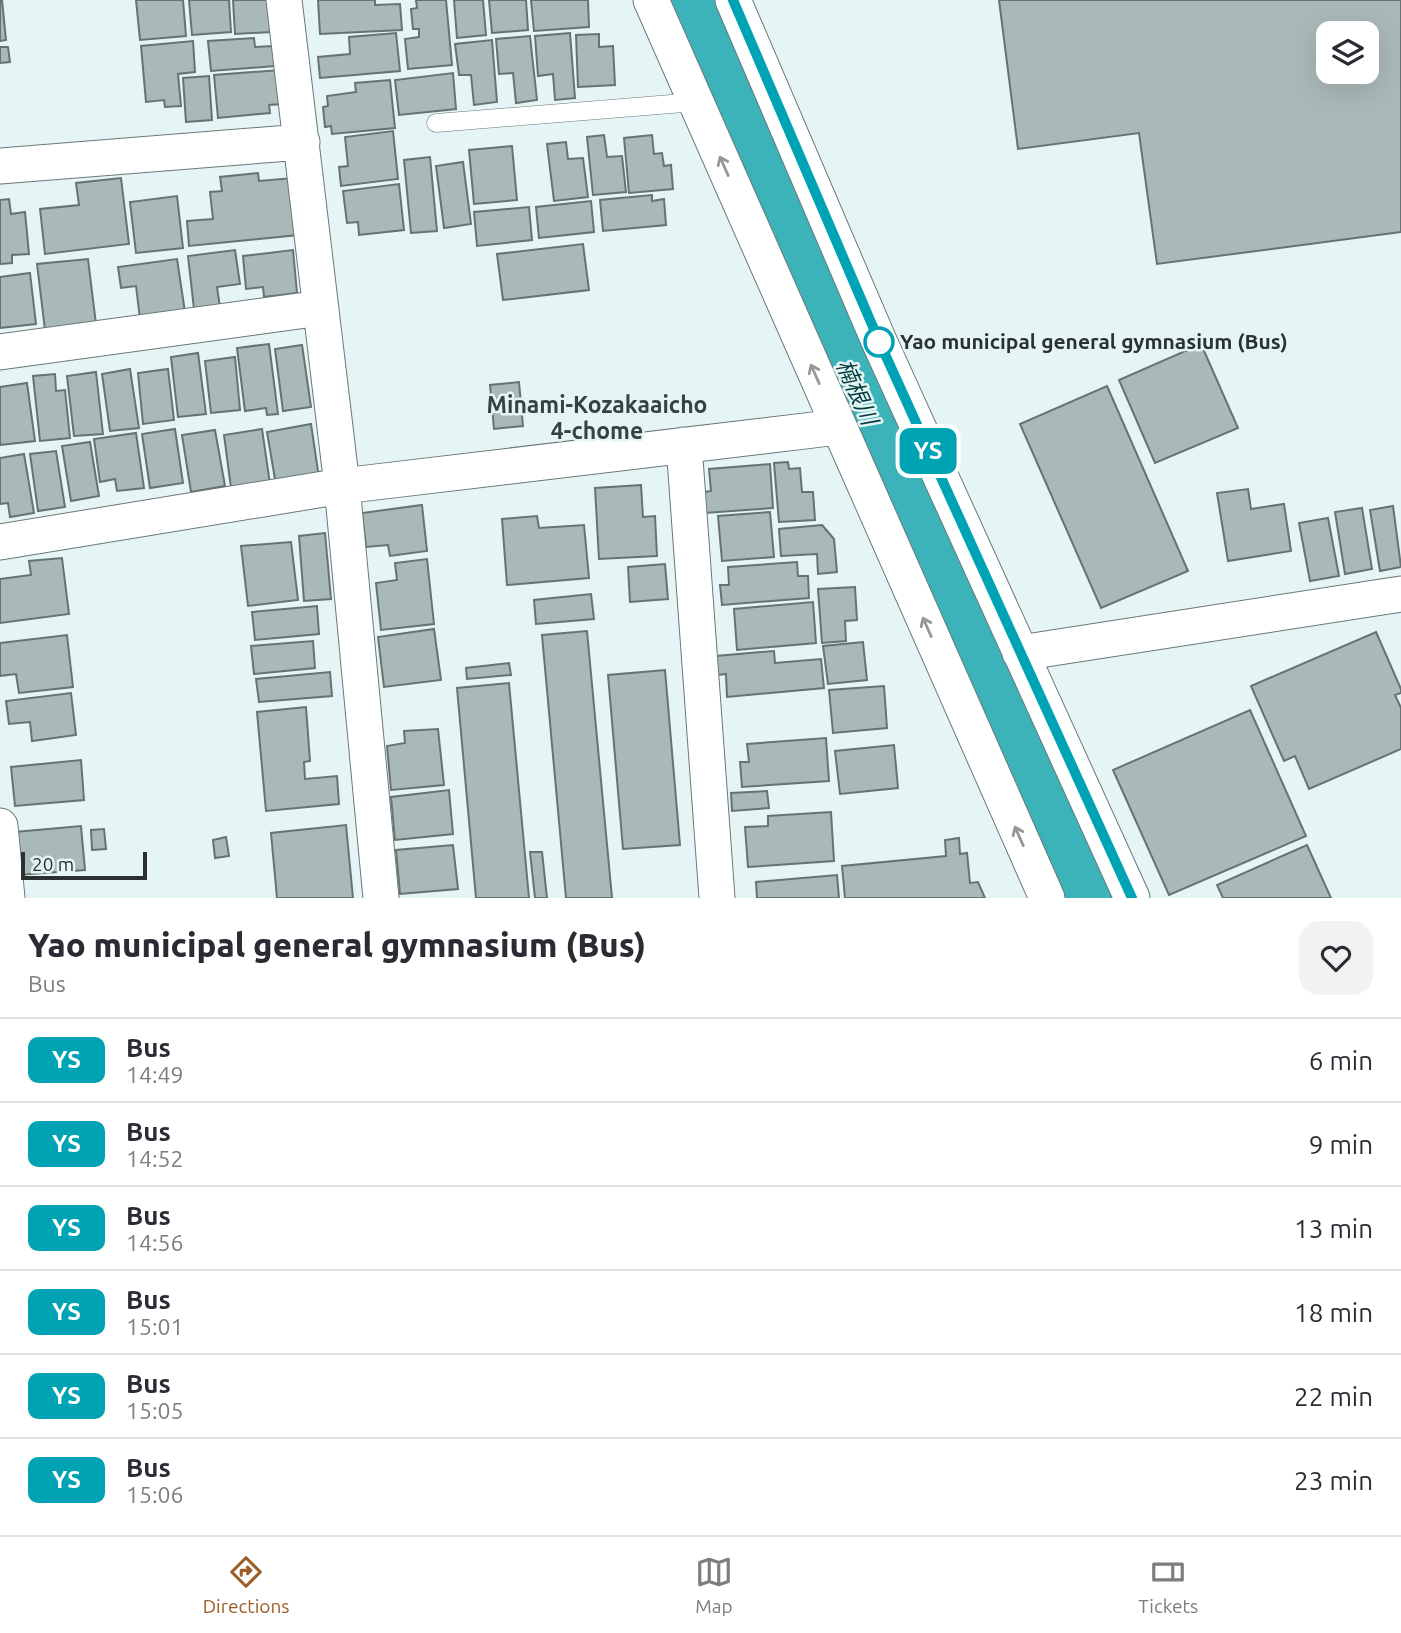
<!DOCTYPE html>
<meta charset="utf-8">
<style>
:root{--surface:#fff;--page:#f2f2f3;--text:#2b2b33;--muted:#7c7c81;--line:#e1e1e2;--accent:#9d5e25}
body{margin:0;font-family:Ubuntu,"Noto Sans JP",sans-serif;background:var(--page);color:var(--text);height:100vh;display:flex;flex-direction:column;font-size:26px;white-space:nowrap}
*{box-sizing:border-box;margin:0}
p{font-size:23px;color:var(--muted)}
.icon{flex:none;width:38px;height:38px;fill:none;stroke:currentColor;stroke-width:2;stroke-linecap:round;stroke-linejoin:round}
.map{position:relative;height:898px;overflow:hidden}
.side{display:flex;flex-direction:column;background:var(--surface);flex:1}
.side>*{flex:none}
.badge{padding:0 14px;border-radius:10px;font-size:24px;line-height:46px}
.fabs{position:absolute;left:1316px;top:21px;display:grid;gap:14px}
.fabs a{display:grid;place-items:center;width:63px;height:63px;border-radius:14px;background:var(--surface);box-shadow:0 7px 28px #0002;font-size:35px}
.scale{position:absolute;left:21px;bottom:18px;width:126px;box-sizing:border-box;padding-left:7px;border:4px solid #2b3131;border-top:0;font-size:19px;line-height:24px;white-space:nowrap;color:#2b3131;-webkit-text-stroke:5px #e5f4f5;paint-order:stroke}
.map>.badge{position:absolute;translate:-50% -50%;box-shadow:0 0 0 4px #fff}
.round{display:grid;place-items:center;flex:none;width:74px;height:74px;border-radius:21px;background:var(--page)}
.summary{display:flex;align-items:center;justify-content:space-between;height:119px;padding:0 28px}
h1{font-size:33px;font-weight:800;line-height:52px}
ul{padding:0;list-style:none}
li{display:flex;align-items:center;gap:21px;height:84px;padding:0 28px;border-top:2px solid var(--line)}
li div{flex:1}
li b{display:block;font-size:26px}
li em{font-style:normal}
li .badge{min-width:77px;font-weight:700;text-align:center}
.tab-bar{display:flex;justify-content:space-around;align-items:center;height:98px;border-top:2px solid var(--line);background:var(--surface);font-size:19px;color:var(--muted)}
.tab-bar a{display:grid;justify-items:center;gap:4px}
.tab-bar .active{color:var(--accent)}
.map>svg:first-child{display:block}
</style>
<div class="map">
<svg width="1401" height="898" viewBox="0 0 1401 898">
<rect width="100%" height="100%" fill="#e5f4f5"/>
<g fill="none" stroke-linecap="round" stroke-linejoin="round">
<path stroke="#3bb3b9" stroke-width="75" d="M 681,0 L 1084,898"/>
</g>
<path fill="#a9b8b8" stroke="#657373" stroke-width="2" fill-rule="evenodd" d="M 0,0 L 2,0 L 6,40 L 0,41 Z
M 136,0 L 183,0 L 186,36 L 140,40 Z
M 189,0 L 229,0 L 231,32 L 192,35 Z
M 233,0 L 270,0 L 272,32 L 235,34 Z
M 318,0 L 375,0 L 375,5 L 400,4 L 402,30 L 320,34 Z
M 416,0 L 446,0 L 452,65 L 408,69 L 405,39 L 419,37 L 419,29 L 413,29 L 411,9 L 417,8 Z
M 454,0 L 483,0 L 486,35 L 457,38 Z
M 489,0 L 526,0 L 528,30 L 492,33 Z
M 531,0 L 588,0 L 589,27 L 534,31 Z
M 999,0 L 1401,0 L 1401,232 L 1157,264 L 1139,133 L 1018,149 ZM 1328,33 L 1367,33 L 1367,72 L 1328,72 Z
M 396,33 L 400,71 L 320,78 L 318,57 L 350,54 L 349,37 Z
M 570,33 L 575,98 L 555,100 L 553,74 L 538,76 L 535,36 Z
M 599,34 L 599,47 L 613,46 L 615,85 L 578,87 L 576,35 Z
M 530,36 L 537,100 L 516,103 L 513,73 L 499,74 L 496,39 Z
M 254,38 L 255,47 L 273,46 L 275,66 L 211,71 L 208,41 Z
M 492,40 L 497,102 L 474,105 L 471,75 L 459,75 L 455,44 Z
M 193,41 L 195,72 L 178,74 L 181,106 L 165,107 L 164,100 L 146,102 L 141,46 Z
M 0,47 L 8,47 L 10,62 L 0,63 Z
M 281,70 L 283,104 L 269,105 L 270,113 L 218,118 L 214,75 Z
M 453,73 L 456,109 L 399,115 L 395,80 Z
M 209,76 L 212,120 L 186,122 L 183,78 Z
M 390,80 L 395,128 L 332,134 L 331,126 L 325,127 L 323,107 L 328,106 L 327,96 L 356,92 L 355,83 Z
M 393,131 L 398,179 L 341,186 L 339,167 L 348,166 L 345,137 Z
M 604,135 L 607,157 L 622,156 L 626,192 L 593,195 L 587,137 Z
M 652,135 L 654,154 L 662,153 L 664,166 L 671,165 L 673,189 L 629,193 L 624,138 Z
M 566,142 L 568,159 L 583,158 L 588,197 L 554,201 L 547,144 Z
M 512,146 L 517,200 L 474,204 L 469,150 Z
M 430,157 L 437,231 L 411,233 L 404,160 Z
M 463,162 L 471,224 L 444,228 L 436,166 Z
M 258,173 L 259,181 L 293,178 L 298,235 L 189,246 L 187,221 L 213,219 L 210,192 L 222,191 L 220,177 Z
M 121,178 L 129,244 L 45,254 L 40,209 L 79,205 L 76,183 Z
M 399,184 L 404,230 L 359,235 L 358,222 L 347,223 L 343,191 Z
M 652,195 L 652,201 L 664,199 L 666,225 L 603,231 L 600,200 Z
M 177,196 L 183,248 L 136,253 L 130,202 Z
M 9,199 L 11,214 L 25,212 L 29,254 L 12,255 L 12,263 L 0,264 L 0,200 Z
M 591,201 L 594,232 L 539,238 L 536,207 Z
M 529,207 L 532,240 L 477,246 L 474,212 Z
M 583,244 L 589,290 L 503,300 L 497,254 Z
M 235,250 L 240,284 L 217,287 L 220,307 L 194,309 L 188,256 Z
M 293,250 L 297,293 L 264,297 L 263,287 L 246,289 L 243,256 Z
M 88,259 L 96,324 L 45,330 L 37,264 Z
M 177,259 L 185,312 L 140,319 L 136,286 L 121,288 L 118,267 Z
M 30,273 L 36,324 L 0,328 L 0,277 Z
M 269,344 L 278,414 L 267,415 L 266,408 L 245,411 L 237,348 Z
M 1201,344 L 1238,428 L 1155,463 L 1119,380 Z
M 302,345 L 311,407 L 283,411 L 275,349 Z
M 198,353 L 206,414 L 178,417 L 171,357 Z
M 235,357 L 240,410 L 211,413 L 205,361 Z
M 130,369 L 139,428 L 110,431 L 102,374 Z
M 168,369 L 174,420 L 143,424 L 138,373 Z
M 96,372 L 103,434 L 74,436 L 67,376 Z
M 55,374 L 56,391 L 65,390 L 70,438 L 40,441 L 33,376 Z
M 519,382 L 523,426 L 494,429 L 490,385 Z
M 27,383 L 35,441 L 0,445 L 0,387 Z
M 1107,386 L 1188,571 L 1101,608 L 1020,424 Z
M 311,424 L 319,478 L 276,485 L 267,432 Z
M 175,429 L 183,483 L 150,488 L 142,434 Z
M 262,429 L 270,484 L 231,488 L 224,435 Z
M 215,430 L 225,486 L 191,492 L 182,435 Z
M 136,433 L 144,488 L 117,491 L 115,479 L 100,482 L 94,439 Z
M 90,442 L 99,496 L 71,501 L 62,446 Z
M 56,451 L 65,507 L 38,511 L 30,454 Z
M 24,454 L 34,513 L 10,517 L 8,503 L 0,504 L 0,458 Z
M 788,462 L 789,469 L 800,468 L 802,492 L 813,492 L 815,520 L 779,522 L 774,463 Z
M 770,464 L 773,508 L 705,513 L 703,492 L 711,491 L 709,469 Z
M 641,485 L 643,517 L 655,516 L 657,556 L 599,559 L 595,488 Z
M 1248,489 L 1251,509 L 1284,504 L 1291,551 L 1228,561 L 1217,493 Z
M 422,505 L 427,551 L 390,556 L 388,545 L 366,547 L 362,513 Z
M 1393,506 L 1401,567 L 1380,571 L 1370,510 Z
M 1362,508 L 1372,569 L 1345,574 L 1335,512 Z
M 770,512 L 774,557 L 722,561 L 718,516 Z
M 537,516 L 539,528 L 584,525 L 589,578 L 507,585 L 502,519 Z
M 1328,518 L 1339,576 L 1310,581 L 1299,523 Z
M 822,525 L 834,539 L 837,572 L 818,574 L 817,554 L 781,556 L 779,529 Z
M 325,533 L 331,599 L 304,601 L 299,536 Z
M 291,542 L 298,600 L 248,606 L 241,546 Z
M 62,558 L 69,614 L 0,623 L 0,579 L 31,575 L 29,561 Z
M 427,559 L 434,624 L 381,630 L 376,583 L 397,580 L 395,563 Z
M 797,562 L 798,576 L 808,576 L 809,598 L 722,605 L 720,585 L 729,585 L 728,567 Z
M 665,564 L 668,599 L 630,602 L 628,567 Z
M 855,587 L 857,620 L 845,621 L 846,641 L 822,643 L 818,589 Z
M 591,594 L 594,619 L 536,624 L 534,600 Z
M 813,602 L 816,643 L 737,650 L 734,609 Z
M 317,606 L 319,634 L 255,640 L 252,612 Z
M 434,629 L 441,680 L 384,687 L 378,637 Z
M 587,631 L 612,898 L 566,898 L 542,635 Z
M 1376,632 L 1401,689 L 1401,693 L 1395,695 L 1401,708 L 1401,749 L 1309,789 L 1295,756 L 1284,761 L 1251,686 Z
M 67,635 L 73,687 L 19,693 L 16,674 L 0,676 L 0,643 Z
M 313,641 L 315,668 L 254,674 L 251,646 Z
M 863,642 L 867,680 L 828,684 L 823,646 Z
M 774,651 L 775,663 L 821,659 L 824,688 L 727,697 L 726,674 L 718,675 L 716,656 Z
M 509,663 L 511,675 L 467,679 L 466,668 Z
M 665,670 L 680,845 L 623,849 L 608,675 Z
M 330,672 L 332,696 L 259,702 L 256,679 Z
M 509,683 L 529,898 L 476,898 L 457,688 Z
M 884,686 L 887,728 L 833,733 L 829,690 Z
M 71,693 L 76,735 L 32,741 L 30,722 L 9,724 L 6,701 Z
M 306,707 L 310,761 L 304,762 L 305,779 L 337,776 L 339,804 L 266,811 L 257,712 Z
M 1250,710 L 1306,836 L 1169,895 L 1113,770 Z
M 438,729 L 444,785 L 391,790 L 387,746 L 405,743 L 404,731 Z
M 826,738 L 829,781 L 742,787 L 740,762 L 749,762 L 747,744 Z
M 894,745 L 898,788 L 840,794 L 835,751 Z
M 81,760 L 84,800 L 15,806 L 11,767 Z
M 449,790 L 453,834 L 395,840 L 391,797 Z
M 767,791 L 769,808 L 732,811 L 731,793 Z
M 831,812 L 834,861 L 748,867 L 745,827 L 768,826 L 768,816 Z
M 346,825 L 353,898 L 277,898 L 271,833 Z
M 81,826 L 85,870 L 18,875 L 15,832 Z
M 104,829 L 106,849 L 92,850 L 91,830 Z
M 226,837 L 229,856 L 215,858 L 213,840 Z
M 959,838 L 960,854 L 967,853 L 970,883 L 978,882 L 985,898 L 845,898 L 842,866 L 946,856 L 945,840 Z
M 453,845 L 458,889 L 400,894 L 396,850 Z
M 1307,845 L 1331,898 L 1223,898 L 1217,885 Z
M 530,852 L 542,852 L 547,898 L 535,898 Z
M 837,875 L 839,898 L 757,898 L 756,882 Z"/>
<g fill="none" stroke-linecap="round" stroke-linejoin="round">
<g stroke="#6a7879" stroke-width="19">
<path id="service" d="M 436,123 L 696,102"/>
</g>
<g stroke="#6a7879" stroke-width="37">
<path id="minor" d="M 284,0 L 342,486 L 381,898
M 651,0 L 1047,898
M 733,0 L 879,341 L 1132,898
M 0,166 L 302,142
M 0,352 L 321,308
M 684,445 L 717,898
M 0,542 L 342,486 L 838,427
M 1020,653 L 1401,594
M 0,826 L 7,898"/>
</g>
<use href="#service" stroke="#fff" stroke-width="18"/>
<use href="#minor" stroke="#fff" stroke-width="35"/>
</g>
<defs><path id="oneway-shaft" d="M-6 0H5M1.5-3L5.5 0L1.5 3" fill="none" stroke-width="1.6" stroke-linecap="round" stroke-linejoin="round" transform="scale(1.75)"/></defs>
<g stroke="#959898">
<use href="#oneway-shaft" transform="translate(724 166) rotate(-114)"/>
<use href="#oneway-shaft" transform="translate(815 374) rotate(-114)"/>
<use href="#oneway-shaft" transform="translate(927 627) rotate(-114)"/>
<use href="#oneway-shaft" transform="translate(1019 836) rotate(-114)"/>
</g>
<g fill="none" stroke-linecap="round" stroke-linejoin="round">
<g stroke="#fff" stroke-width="16">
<path id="line" d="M 733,0 L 879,341 L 1132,898"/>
</g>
<use href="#line" stroke="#00a3b4" stroke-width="10"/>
</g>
<circle fill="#fff" stroke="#00a3b4" stroke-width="3.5" cx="879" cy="342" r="14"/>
<g text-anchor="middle" stroke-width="5" stroke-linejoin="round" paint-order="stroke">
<g font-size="21" font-weight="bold" fill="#2b3131" stroke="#e5f4f5" text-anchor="start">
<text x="900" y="349">Yao municipal general gymnasium (Bus)</text>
</g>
<g font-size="23" font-style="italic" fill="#033c3e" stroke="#e5f4f5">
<text transform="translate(857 392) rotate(66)" y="8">楠根川</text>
</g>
<g font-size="23" font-weight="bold" fill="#354142" stroke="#e5f4f5">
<text x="597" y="413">Minami-Kozakaaicho<tspan x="597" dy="26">4-chome</tspan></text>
</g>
</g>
</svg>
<div class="fabs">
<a><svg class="icon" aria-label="layers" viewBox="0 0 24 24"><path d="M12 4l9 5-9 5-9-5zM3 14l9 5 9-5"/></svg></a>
</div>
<div class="scale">20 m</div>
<b class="badge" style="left:928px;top:451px;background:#00a3b4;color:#fff">YS</b>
</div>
<section class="side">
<div class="summary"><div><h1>Yao municipal general gymnasium (Bus)</h1><p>Bus</p></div><a class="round"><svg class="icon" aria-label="heart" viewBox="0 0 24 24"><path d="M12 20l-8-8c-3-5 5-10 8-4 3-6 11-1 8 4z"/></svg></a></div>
<ul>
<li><span class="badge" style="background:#00a3b4;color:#fff">YS</span><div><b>Bus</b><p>14:49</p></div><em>6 min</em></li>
<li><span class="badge" style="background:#00a3b4;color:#fff">YS</span><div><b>Bus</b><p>14:52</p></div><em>9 min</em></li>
<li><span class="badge" style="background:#00a3b4;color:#fff">YS</span><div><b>Bus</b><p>14:56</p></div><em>13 min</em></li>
<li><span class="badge" style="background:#00a3b4;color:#fff">YS</span><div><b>Bus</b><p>15:01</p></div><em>18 min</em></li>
<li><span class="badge" style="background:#00a3b4;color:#fff">YS</span><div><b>Bus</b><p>15:05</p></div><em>22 min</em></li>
<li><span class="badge" style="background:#00a3b4;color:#fff">YS</span><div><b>Bus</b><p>15:06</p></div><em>23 min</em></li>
</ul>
</section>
<nav class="tab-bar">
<a class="active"><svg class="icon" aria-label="directions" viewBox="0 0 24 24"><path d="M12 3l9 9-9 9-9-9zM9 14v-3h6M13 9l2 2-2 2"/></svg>Directions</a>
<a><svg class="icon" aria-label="map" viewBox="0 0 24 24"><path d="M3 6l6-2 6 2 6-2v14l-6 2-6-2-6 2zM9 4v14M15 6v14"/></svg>Map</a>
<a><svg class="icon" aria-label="tickets" viewBox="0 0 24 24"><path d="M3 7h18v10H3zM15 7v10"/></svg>Tickets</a>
</nav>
